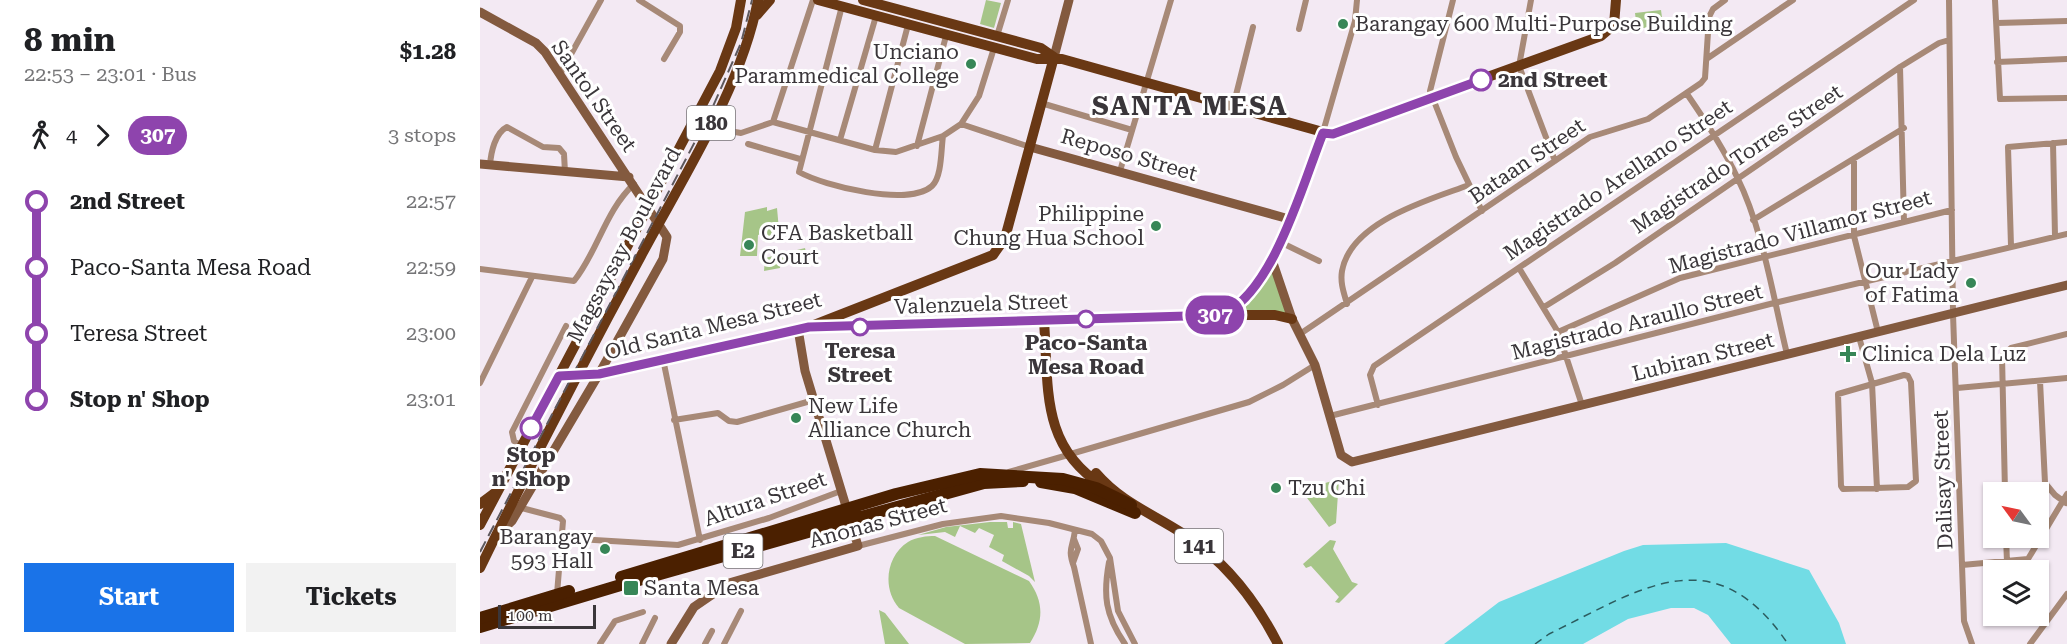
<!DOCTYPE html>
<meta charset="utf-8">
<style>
:root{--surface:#fff;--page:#f2f2f2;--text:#202124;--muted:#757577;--accent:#1a73e8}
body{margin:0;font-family:"Roboto Serif",serif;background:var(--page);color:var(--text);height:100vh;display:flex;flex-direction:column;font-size:22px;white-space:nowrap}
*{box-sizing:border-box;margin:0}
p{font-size:20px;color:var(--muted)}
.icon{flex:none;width:33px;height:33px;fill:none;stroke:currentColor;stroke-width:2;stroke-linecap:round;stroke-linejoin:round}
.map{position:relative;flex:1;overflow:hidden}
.side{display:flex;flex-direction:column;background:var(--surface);width:480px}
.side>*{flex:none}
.badge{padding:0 12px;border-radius:20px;font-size:21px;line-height:39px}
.needle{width:39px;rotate:303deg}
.controls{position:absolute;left:1503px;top:482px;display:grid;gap:12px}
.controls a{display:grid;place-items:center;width:66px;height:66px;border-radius:0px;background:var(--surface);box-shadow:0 2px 4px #0004;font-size:30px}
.scale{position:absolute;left:18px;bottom:15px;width:98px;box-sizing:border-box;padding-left:6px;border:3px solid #3a363a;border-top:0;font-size:16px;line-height:21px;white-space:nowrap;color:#3a363a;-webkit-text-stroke:4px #fff;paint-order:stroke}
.map>.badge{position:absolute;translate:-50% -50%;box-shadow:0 0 0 3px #fff}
.legs{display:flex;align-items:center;gap:9px;height:66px;padding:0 24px;font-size:20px}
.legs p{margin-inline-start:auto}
.summary{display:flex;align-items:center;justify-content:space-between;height:102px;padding:0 24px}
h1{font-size:33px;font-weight:700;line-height:45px}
.action{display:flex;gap:12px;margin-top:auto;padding:12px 24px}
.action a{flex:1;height:69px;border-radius:0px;background:var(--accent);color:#fff;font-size:24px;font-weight:700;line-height:69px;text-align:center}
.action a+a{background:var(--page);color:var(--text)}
ul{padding:0 24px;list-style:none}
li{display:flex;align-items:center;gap:21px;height:66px;font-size:22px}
li i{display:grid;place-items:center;width:9px;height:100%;margin:0 8px;background:currentColor}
li i::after{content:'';width:15px;height:15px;margin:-8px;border:4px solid;border-radius:50%;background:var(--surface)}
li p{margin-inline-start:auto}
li:first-child i{background:linear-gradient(#0000 50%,currentColor 0)}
li:last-child i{background:linear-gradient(currentColor 50%,#0000 0)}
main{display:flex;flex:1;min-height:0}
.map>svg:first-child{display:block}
</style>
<main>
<section class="side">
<div class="summary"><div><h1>8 min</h1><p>22:53 – 23:01 · Bus</p></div><b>$1.28</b></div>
<div class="legs"><svg class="icon" aria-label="walk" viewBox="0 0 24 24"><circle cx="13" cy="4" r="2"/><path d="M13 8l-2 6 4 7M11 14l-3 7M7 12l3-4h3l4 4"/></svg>4<svg class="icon" aria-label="forward" viewBox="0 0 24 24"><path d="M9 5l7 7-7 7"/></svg><b class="badge" style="background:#8e44ad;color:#fff">307</b><p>3 stops</p></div>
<ul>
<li><i style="color:#8e44ad"></i><b>2nd Street</b><p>22:57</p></li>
<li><i style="color:#8e44ad"></i><span>Paco-Santa Mesa Road</span><p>22:59</p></li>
<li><i style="color:#8e44ad"></i><span>Teresa Street</span><p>23:00</p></li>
<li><i style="color:#8e44ad"></i><b>Stop n' Shop</b><p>23:01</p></li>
</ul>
<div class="action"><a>Start</a><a>Tickets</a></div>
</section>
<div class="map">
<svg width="1587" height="644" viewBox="0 0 1587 644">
<rect width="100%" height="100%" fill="#f3e9f3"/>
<path fill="#a6c588" d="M 506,0 L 521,3 L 514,28 L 500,24 Z
M 1181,10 L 1183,25 L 1157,29 L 1155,13 Z
M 287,207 L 287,211 L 297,208 L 300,241 L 284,242 L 282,234 L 278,235 L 277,256 L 260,256 L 265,212 Z
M 325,248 L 327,257 L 301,262 L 300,268 L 284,271 L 285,258 Z
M 792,270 L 808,313 L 756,312 L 769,304 Z
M 859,479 L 856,523 L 849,527 L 821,490 Z
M 510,522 L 527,522 L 528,528 L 533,528 L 533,522 L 541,524 L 555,582 L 549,576 L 522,561 L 524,555 L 509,547 L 514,535 L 499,528 L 495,533 L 480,526 L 475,537 L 465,532 L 438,535 L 466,527 Z
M 455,536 L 549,581 C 564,602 564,621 550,643 L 485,644 L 419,608 C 402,589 406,556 428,542 C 436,537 447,536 455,536 Z
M 850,540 L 856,541 L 853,549 L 872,582 L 878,584 L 859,603 L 855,602 L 859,597 L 831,566 L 826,568 L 823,564 Z
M 399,610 L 405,613 L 429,644 L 405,644 Z"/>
<path fill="#72dce5" d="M 1246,543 L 1329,570 L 1359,623 L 1366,644 L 1251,644 L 1228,615 L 1214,608 L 1191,608 L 1148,619 L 1103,644 L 964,644 L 1019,602 L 1144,551 L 1163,545 Z"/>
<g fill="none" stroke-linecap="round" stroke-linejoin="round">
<path stroke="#2c5c5f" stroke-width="1.5" stroke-dasharray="8 6" stroke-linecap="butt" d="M 1055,644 L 1069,634 C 1161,589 1234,535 1308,644"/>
<path stroke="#a78977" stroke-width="6" d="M 159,0 L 200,26 L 200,32 L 184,59
M 973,0 L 950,91 L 976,157 L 1002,211
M 1051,0 L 1039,66 L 1075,161
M 1469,0 L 1473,314 L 1484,621 L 1492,644
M 1515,0 L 1520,99 L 1587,98
M 362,6 L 319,172 C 344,186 429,207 452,186 C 462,177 461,149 463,136
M 1517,23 L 1587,21
M 819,29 L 826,0
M 517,36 L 528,0
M 1228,58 L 1313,0
M 1517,62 L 1587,59
M 1420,67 L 1424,222
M 80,74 L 121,0
M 1207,94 C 1225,120 1243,147 1257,177 C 1283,229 1293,297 1307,354
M 561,103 L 652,130
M 753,107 L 773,27
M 293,122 L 333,0
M 232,124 L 249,131 L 261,133 L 293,122 L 395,150 L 416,152 L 463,136 L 481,124 L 499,96 L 514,48
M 481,124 L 550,147
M 843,132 L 875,21 L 877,0
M 360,140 L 396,16
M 1573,143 L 1575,236
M 268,144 L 320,159
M 437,146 L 466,36
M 395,150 L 428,25
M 1374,159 L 1374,236 L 1398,332
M 10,165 C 11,152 15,133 27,127 L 63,147 L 79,148 L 84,154 L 85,172
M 640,171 L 691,0
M 1273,220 L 1424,128
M 800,242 L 839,261
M 1531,246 L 1528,147 L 1587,142
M 1039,268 L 1078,332 L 1102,405
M 0,269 L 94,281 C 118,251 125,211 154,184
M 867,304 C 864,293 860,283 862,271 C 871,221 949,200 989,185
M 1064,307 L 1135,263 L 1420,67 L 1459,43 L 1469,40
M 1078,332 L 1200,278 L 1472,210
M 820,334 L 1110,137 L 1168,119 L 1221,83 L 1225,78 L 1229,17 L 1233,9 L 1245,0
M 1379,337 L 1392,383 L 1397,489
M 183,359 L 220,540
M 1424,375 L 1428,376 L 1431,382 L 1436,481 L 1428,487 L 1363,489 L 1361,486 L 1358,394 Z
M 1560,381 L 1565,483 L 1575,495 L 1586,503
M 0,383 L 52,277
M 1477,388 L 1587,378
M 898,405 L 890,375 L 894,366 L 1434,0
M 850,416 L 1294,303 L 1587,234
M 194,420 L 238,413 L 249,421 L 257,422 L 334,400
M 42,446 L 34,441 L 32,432 L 86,326
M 594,453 L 769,402 L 803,385 L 835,365
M 529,472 L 588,455
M 1525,492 L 1522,356 L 1531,348 L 1587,334
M 38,507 L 80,518 L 83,521 L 77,594
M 595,530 C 593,548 587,548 594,567 L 611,644
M 1526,537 L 1527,562
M 81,538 L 198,545 L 289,518 L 361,491
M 378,546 L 463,524 L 521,516 L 569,523 L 612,534 L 621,541 L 630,558 L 638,611 L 655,644
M 629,562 C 623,595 625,615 645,644
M 593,563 L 598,549 L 594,539
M 1482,565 L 1548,559 L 1587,494
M 120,644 L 135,621 L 163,612
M 162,644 L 175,618
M 225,644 L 232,631
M 244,644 L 261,611
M 1550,644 L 1587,594"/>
<path stroke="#835a3f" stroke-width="9" d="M 0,12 L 56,43 L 65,52 L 187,237 L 183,259 L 119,374 L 32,521 L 18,534
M 574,57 L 589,0
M 550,147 L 809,219
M 0,164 L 149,177
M 792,260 L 812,319 L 835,365 L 861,455 L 872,462 L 1587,285
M 191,644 L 214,607 L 249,583 L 378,546 L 325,371 L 318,329"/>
<path stroke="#693814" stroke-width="10" d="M 338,0 L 557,59 L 582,59 L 850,134 L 1121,36 L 1134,25 L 1136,0
M 383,0 L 561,48 L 574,57
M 277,15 L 290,0
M 745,315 L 795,315 L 812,319
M 564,321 C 569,388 560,446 623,486
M 334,327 L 741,315 C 792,295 823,183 843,133
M 79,376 L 119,374 L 329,327 L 513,255 L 525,238 L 574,57
M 616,473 C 641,502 671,513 702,533 C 744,560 776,601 798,644
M 0,504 L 16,492
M 0,525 L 240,71 L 256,28 L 261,0
M 0,568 C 52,462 105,359 161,256 C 203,177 261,89 278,0"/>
<path stroke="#4b2000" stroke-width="12" d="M 561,482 L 595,488 L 655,513
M 381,517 L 504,483 L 543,481
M 0,627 L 144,584"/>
<path stroke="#5d585d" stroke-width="2" stroke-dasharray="12 6" stroke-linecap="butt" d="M 0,552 L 230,113 L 261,43 L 272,0"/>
<path stroke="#4b2000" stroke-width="12" d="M 141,577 L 416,494 L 500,474 L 583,479 L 616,488 L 651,505
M 159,580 L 381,517
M 0,618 L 89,591"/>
</g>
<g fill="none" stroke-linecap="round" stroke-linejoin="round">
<g stroke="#fff" stroke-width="14">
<path id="line-1" d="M 51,428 L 79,376 L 119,374 L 329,327 L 741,315 C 793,294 823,183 843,133 L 853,134 L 1001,80"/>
</g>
<use href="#line-1" stroke="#8e44ad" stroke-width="9"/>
</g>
<g fill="#378657" stroke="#fff" stroke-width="2">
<circle cx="863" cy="24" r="6"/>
<circle cx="491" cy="64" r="6"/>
<circle cx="676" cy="226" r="6"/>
<circle cx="269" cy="245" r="6"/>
<circle cx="1491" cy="283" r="6"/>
<path d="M1365 345h6v6h6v6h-6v6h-6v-6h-6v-6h6z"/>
<circle cx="316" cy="418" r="6"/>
<circle cx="796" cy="488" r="6"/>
<circle cx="125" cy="549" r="6"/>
<rect x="143" y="580" width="16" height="16" rx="3"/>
</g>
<g fill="#fff" stroke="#8e44ad" stroke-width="3">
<circle cx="1001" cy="80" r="10"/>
<circle cx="606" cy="319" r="8"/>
<circle cx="380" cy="327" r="8"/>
<circle cx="51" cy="428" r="10"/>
</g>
<g text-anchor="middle" stroke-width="6" stroke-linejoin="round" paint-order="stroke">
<g fill="#fff" stroke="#757275" stroke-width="1.5">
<rect x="207" y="106" width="48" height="34" rx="4.5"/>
<rect x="695" y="529" width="48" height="34" rx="4.5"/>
<rect x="243.5" y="534" width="39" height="34" rx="4.5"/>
</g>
<g font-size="20" font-weight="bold" fill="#3a363a">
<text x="231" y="130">180</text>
<text x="719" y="553">141</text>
<text x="263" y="558">E2</text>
</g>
<g font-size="21" fill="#3a363a" stroke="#fff" text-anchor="start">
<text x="875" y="31">Barangay 600 Multi-Purpose Building</text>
<text x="479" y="59" text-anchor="end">Unciano<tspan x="479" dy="24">Parammedical College</tspan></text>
<text x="664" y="221" text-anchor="end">Philippine<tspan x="664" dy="24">Chung Hua School</tspan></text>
<text x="281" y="240">CFA Basketball<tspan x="281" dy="24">Court</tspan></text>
<text x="1479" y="278" text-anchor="end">Our Lady<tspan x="1479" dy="24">of Fatima</tspan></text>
<text x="1382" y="361">Clinica Dela Luz</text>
<text x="328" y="413">New Life<tspan x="328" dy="24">Alliance Church</tspan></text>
<text x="808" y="495">Tzu Chi</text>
<text x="113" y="544" text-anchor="end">Barangay<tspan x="113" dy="24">593 Hall</tspan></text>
<text x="164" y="595">Santa Mesa</text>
</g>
<g font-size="21" font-weight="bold" fill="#3a363a" stroke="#fff">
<text x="1018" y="87" text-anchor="start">2nd Street</text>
<text x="606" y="350">Paco-Santa<tspan x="606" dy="24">Mesa Road</tspan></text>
<text x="380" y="358">Teresa<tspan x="380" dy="24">Street</tspan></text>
<text x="51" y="462">Stop<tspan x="51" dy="24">n' Shop</tspan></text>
</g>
<g font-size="21" fill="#3a363a" stroke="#fff">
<text transform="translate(114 96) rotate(55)" y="7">Santol Street</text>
<text transform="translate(649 155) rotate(16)" y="7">Reposo Street</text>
<text transform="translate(1257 159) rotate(-34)" y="7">Magistrado Torres Street</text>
<text transform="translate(1047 161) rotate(-34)" y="7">Bataan Street</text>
<text transform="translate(1138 180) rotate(-34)" y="7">Magistrado Arellano Street</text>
<text transform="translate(1320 232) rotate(-15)" y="7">Magistrado Villamor Street</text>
<text transform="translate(144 245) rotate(-62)" y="7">Magsaysay Boulevard</text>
<text transform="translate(501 304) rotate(-2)" y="7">Valenzuela Street</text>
<text transform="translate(1157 322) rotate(-14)" y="7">Magistrado Araullo Street</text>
<text transform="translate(233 326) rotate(-14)" y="7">Old Santa Mesa Street</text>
<text transform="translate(1223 357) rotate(-14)" y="7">Lubiran Street</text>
<text transform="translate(1463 480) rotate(-92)" y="7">Dalisay Street</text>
<text transform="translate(285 499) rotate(-19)" y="7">Altura Street</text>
<text transform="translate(398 523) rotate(-15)" y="7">Anonas Street</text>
</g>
<g font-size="27" font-weight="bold" letter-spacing="1.5" fill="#3a363a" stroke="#fff">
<text x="710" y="115">SANTA MESA</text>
</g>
</g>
</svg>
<div class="controls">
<a><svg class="needle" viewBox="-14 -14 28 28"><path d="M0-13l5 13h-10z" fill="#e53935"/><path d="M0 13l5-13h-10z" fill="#757577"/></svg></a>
<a><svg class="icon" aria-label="layers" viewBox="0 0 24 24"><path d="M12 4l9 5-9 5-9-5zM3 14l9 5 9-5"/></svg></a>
</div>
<div class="scale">100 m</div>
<b class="badge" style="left:735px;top:315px;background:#8e44ad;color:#fff">307</b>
</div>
</main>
